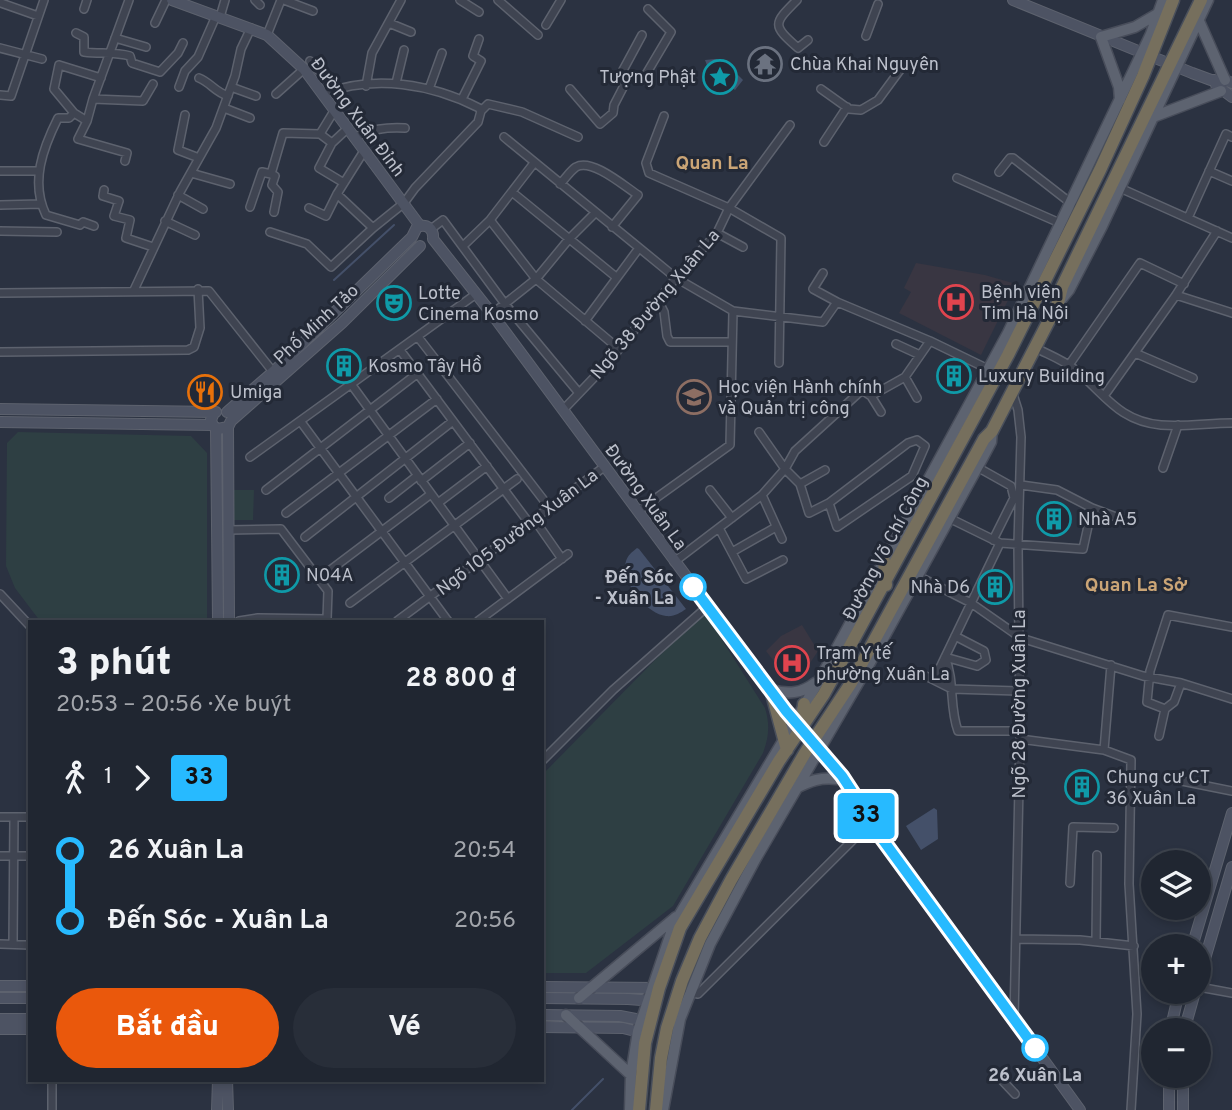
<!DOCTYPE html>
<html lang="vi">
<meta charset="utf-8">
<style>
:root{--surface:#202631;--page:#282e39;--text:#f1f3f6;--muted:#a2a5ab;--line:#3d434d;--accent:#ea580c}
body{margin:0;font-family:Overpass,sans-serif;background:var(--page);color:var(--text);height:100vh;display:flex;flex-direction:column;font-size:26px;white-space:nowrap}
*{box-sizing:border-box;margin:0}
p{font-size:23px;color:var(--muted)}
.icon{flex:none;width:38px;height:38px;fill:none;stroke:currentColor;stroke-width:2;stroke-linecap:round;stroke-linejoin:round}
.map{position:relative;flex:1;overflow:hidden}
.side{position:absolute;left:28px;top:620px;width:516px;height:462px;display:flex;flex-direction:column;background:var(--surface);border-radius:0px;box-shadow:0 4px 10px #0003,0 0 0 2px var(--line)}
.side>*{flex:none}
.badge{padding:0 14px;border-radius:5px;font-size:24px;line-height:46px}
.fabs{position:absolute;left:1141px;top:850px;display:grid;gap:14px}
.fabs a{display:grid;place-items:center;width:70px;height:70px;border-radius:50%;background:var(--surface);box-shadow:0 4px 10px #0003,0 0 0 2px var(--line);font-size:35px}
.map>.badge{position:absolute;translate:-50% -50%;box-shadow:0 0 0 4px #fff}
.legs{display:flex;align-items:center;gap:10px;height:77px;padding:0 28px;font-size:23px}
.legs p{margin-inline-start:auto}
.summary{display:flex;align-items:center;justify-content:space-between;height:119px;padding:0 28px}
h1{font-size:38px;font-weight:800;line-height:52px}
.action{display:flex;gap:14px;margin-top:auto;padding:14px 28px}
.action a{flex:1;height:80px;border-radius:42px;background:var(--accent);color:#fff;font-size:28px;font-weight:800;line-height:80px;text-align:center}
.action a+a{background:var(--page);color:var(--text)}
ul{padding:0 28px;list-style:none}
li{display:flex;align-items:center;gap:24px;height:70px;font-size:26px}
li i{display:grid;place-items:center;width:10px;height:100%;margin:0 9px;background:currentColor}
li i::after{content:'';width:18px;height:18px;margin:-9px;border:5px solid;border-radius:50%;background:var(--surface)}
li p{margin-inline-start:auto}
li:first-child i{background:linear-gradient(#0000 50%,currentColor 0)}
li:last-child i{background:linear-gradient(currentColor 50%,#0000 0)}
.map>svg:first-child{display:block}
</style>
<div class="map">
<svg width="1232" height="1110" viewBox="0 0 1232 1110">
<rect width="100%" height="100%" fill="#2b3241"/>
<path fill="#393642" d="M 916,263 L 985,275 L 1016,284 L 981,355 L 899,313 L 911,292 L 904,288 Z
M 802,625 L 818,651 L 798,681 L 790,682 L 766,651 L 781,636 Z"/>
<path fill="#2e3f43" d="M 18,432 L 191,436 L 207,453 L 207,621 L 40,621 L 15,588 L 6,566 L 7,443 Z
M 234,490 L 254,490 L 253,520 L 234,520 Z
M 705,613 L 765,708 C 770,724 769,737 763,753 L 673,906 L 586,973 L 543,973 L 543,774 L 654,661 Z"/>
<path fill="#445069" d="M 715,59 L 725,62 L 743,80 L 735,90 L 708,68 L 705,60 Z
M 637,548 L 639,549 L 686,609 C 680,613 674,617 666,616 C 646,614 620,581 626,561 C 628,555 632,552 637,548 Z
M 934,808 L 937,810 L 938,839 L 921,850 L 906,826 Z"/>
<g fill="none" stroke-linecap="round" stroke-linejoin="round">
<path stroke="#445069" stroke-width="2" d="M 334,280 L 394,225
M 572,1110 L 603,1079"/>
<g stroke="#5d626e" stroke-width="10">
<path id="street" d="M 255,0 L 260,5
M 284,0 L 313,11
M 460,0 L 479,12
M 498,0 L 538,35
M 797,0 C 773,24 772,25 798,48 L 808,40
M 1,3 L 38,16
M 84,9 L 87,0
M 220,17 L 225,0
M 155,23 L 166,0
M 389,23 L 411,32
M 546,25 L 561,0
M 76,33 L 84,37 L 84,52 C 100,54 115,52 130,56 L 132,63 L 160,72 L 178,53 L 183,43
M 267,35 L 281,0
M 866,36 L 878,4
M 115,38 L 146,47
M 0,48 L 42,59
M 310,61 L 336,89
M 622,72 L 642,35
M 199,78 C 211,83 215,92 228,96
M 642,81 L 671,32 L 648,9
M 396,83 L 404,50
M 366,86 L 372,53 L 401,0
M 179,87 L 185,71 L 198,57 L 216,16
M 231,87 L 256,96
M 429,89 L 442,53
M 570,89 L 600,124 L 613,113 L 614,105 L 629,76
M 821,89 L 849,109 L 861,110 L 878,100 L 903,66
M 276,94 L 304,69
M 323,94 C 374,74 432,84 479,108 L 481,111
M 0,95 L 11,96 L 44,0
M 93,99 L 143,101 L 153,84
M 462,99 L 481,61 L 473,56 L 479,39
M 224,108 L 250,118
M 481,111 L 488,104 L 522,112 L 578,137
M 74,113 L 69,118 L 58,118 C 43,148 30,182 46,215 L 80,225 L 83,222 L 94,226
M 185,115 L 178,150 L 199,158
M 664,116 L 646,163 L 649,173 L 729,208 L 781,238 L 779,363
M 87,121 L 74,113 L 54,89 L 59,65 L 101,78
M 320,134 L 334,111
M 504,137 L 676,278 L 733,311 L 823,322 L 837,302 L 930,341
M 354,138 C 371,129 386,127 405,128
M 824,142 L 847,107
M 125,161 L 127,153 L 78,139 L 87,121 L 93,99 L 129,0
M 0,171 L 39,171
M 1209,171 L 1232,181
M 999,172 L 1010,158 L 1013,158 L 1072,204
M 191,173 L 230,184
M 957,178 L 1062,224
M 344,183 L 319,168 L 332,143 L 347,129
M 560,184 C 565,179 570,171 576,167 C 592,158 624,186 638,195 L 612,227
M 1120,188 L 1232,238
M 104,190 L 103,196 L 119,201 L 114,216 L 130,220 L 126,238 L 153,247
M 512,192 L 616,277
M 337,194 L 373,228
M 178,195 L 203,209
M 0,205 L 41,204
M 250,207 L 262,172 L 271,174
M 309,208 L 326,216 L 337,194 L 364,151
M 274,212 L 278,192 L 272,185 L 275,176 L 271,174 L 283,133 L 320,134 L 332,143
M 1188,218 L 1226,134 L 1232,137
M 490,220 L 536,279 L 619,349
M 165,221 L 195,235
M 431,229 L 443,220 L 505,304 L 579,393
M 0,231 L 57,232
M 270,232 L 307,244 L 331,267 L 373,228 L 404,203 L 415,188 L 478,122 L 481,111
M 717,233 L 743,247
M 463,246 L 490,220 L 534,163
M 823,273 L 813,289 L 837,302
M 134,290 L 180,192 L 216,128 L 235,76 L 241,49 L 251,28
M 0,293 L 209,291 L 274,373
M 1176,295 L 1232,313
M 658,300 L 664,312 L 667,336 L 670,342 L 732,342
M 492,314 L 536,279 L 569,239 L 595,213
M 585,321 L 639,248
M 418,337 L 549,507
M 896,344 L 920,355
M 1034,347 C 1047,354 1061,359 1073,368 C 1104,392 1117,421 1161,425 C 1185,427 1209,423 1232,423
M 400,350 L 529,523
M 0,352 L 188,350 L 194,347 L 200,328 L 198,289
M 1135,353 L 1193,378
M 1069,365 L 1140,263 L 1184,284
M 905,377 L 917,398
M 351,384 L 508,599
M 1012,391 L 1018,410 L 1021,437 L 1018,544 L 1020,739 L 1014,1019
M 871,396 L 881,412
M 1104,396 L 1176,295 L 1217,231
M 563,410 L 608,363 L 676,278 L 717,233 L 729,208 L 790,125
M 301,422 L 448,621
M 759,432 L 785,469 L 800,484 L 809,513 L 829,503 L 837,527 L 912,476 L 925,446 L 917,440 L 908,443 L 829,503
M 250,457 L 476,294
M 977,467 L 1011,486 L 1014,498 L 993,540
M 1163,468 L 1178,425
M 421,481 L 470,443
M 800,484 L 825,470
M 1021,485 L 1057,490 L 1092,508
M 266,490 L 418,373
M 710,490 L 732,518
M 762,495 L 782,539
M 389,498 L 417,476
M 438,503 L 487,466
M 638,511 L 730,445 L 733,311
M 286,513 L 437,399
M 949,518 L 1000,543 L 1083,549 L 1092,508 L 1127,521
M 534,519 L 562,559
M 719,528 L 746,579 L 783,560
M 229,530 L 281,529 L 328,591 L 327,619 L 258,618 L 239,621
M 305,537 L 453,421
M 1000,543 L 934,680 L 952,689 L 1020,691
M 732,552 L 776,527
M 674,562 L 762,495 L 785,469 L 795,451 L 862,390 L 871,396 L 905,377 L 930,341 L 988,369
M 329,571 L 431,494
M 918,576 L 971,603 L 1021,638 L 1143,676 L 1181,683 L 1232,699
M 0,594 L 30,626
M 350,603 L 517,479
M 397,621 L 604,467
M 478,621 L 568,554
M 945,657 C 955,681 949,707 958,731 L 1020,731
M 945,657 L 977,666 L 986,660 L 984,651 L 955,636
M 917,672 L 934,680
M 1165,709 L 1147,702 L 1150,671 L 1168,615 L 1232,627
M 1159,736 L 1165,709 L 1174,702 L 1181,683
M 1020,739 L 1104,750 L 1131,760 L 1129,884 L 1137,1014 L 1131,1110
M 1104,750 L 1111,665
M 542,761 L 613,690 L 708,606
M 1172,779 L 1232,791
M 0,817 L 30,817
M 0,856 L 30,856
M 1070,883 L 1073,827 L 1114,828
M 1017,939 L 1080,940 L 1134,946
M 1096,941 L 1097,855
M 0,944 L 30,945
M 13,944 L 14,817
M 1199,987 L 1232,993
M 689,992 L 698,994 L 871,822
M 998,1076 L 1015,1094
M 52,1080 L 52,1110"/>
</g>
<g stroke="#5d626e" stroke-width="12">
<path id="secondary" d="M 172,0 L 267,35 L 304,69 L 420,226
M 1013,0 L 1192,73 L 1211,80 L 1225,80 L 1232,83
M 1216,85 L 1232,97
M 433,239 L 492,314 L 786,711 L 842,776 L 859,802 L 861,810
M 0,409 L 216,412
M 227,412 L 273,372 L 412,237 L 417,227 C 427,223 434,229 433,239
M 214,413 L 211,420 L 213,426 L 218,429 L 228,427 L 231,421 L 342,323 L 420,246
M 0,422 L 213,425
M 228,426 L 229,621
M 216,428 L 218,621
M 856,807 L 871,822 L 1080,1110
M 1192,947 L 1232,813
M 1199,979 L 1232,867
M 0,986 L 30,986
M 542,987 L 659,988
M 0,998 L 30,998
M 542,998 L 628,999 L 654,1001
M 542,1015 L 620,1016 L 646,1021
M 0,1019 L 30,1019
M 542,1027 L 623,1028 L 643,1033
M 0,1029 L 30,1029
M 1170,1031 L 1179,992
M 1184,1031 L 1195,992
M 1169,1076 L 1169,1110
M 1183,1076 L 1183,1110
M 227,1080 L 228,1110
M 217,1110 L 218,1080"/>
</g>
<g stroke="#484d5a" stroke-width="13">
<path id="primary" d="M 1199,21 L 1225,80
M 1120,100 L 1119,87 L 1101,37 L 1135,27 L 1159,13
M 1153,117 L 1221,91
M 1060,301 L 1069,290 L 1102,226 L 1208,0
M 771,690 C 788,694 801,694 815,683
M 796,788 C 810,781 820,777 837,779
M 579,998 L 676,917
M 566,1015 L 631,1075
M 630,1110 L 631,1075 L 638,1031 L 674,924 L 820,679 L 1008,333 L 1151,34 L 1163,0
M 663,1110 L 680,1019 L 710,944 L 756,858 L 868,666 L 983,457 L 991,442 L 992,431"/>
</g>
<g stroke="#494f5b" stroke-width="15">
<path id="highway" d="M 884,561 L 886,585
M 771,690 L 787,750
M 802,726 L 804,704
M 639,1110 L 645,1043 L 659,988 L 680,928 L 779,761 L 824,694 L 1008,355 L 1100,170 L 1143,76 L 1173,0
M 656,1110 L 661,1058 L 667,1028 L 682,981 L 700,938 L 731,880 L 805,753 L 851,683 L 984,439 L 992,431 L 1058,303 L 1062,287 L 1201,0"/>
</g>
<use href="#street" stroke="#3f4451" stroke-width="7"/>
<use href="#secondary" stroke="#4d5363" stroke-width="10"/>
<use href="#primary" stroke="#5d6370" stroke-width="10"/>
<use href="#highway" stroke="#766f5d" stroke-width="12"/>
</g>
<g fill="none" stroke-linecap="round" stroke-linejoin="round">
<g stroke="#fff" stroke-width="16">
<path id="line-1" d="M 693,587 L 786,711 L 842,776 L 859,802 L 861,810 L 1035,1048"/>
</g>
<use href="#line-1" stroke="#27baff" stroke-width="10"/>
</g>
<defs>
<g id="temple-ring" transform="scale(1.75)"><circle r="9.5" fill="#232936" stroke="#6b7280" stroke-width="1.5"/><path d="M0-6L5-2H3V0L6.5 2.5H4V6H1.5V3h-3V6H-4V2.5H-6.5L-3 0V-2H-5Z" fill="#6b7280"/></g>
<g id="sight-ring" transform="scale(1.75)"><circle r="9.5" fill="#232936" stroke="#0f9aa8" stroke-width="1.5"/><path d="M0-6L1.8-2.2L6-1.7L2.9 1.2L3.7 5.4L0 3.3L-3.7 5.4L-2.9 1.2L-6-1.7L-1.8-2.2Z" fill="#0f9aa8"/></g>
<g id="hospital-ring" transform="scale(1.75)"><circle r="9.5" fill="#232936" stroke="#e0444e" stroke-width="1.5"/><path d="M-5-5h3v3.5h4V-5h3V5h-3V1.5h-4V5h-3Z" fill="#e0444e"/></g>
<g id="theatre-ring" transform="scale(1.75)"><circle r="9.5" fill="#232936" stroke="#0f9aa8" stroke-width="1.5"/><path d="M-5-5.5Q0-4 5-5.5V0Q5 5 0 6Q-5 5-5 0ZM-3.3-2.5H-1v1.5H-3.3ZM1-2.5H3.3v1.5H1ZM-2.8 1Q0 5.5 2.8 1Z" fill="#0f9aa8"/></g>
<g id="building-ring" transform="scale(1.75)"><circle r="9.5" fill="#232936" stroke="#0f9aa8" stroke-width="1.5"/><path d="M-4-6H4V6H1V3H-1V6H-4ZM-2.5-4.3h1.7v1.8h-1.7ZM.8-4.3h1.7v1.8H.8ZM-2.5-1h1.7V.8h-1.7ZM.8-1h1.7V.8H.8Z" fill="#0f9aa8"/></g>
<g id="restaurant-ring" transform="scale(1.75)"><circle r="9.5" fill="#232936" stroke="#e8710a" stroke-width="1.5"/><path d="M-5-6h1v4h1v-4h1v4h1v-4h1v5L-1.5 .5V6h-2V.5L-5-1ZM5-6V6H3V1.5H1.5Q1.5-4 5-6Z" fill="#e8710a"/></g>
<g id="university-ring" transform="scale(1.75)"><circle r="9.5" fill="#232936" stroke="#8d6e63" stroke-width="1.5"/><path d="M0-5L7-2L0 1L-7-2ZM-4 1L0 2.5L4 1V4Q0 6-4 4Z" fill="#8d6e63"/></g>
</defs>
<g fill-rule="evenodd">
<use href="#temple-ring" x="765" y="64"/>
<use href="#sight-ring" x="720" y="77"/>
<use href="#hospital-ring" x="956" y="302"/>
<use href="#theatre-ring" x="394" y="303"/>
<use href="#building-ring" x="344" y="366"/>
<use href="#building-ring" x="954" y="376"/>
<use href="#restaurant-ring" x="205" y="392"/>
<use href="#university-ring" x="694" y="397"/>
<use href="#building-ring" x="1054" y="519"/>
<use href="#building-ring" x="282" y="575"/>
<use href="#building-ring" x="995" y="587"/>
<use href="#hospital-ring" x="792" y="663"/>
<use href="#building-ring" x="1082" y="787"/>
</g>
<g fill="#fff" stroke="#27baff" stroke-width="3.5">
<circle cx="693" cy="587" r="12"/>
<circle cx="1035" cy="1048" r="12"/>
</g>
<g text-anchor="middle" stroke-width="6" stroke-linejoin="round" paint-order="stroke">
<g font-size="18" fill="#bcc0cb" stroke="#232936" text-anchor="start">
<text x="790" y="70">Chùa Khai Nguyên</text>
<text x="696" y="83" text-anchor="end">Tượng Phật</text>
<text x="981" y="298">Bệnh viện<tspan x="981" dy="21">Tim Hà Nội</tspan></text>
<text x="418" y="299">Lotte<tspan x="418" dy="21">Cinema Kosmo</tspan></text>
<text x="368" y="372">Kosmo Tây Hồ</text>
<text x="978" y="382">Luxury Building</text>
<text x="718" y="393">Học viện Hành chính<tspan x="718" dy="21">và Quản trị công</tspan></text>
<text x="230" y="398">Umiga</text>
<text x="1078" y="525">Nhà A5</text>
<text x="306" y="581">N04A</text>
<text x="970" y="593" text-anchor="end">Nhà D6</text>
<text x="816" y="659">Trạm Y tế<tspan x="816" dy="21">phường Xuân La</tspan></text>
<text x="1106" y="783">Chung cư CT<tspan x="1106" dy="21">36 Xuân La</tspan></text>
</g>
<g font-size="18" fill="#bcc0cb" stroke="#232936">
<text transform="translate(358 117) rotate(53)" y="6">Đường Xuân Đỉnh</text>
<text transform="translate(655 304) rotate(-50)" y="6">Ngõ 38 Đường Xuân La</text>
<text transform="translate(316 324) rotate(-43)" y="6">Phố Minh Tảo</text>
<text transform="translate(646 497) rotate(54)" y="6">Đường Xuân La</text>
<text transform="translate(517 532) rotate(-37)" y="6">Ngõ 105 Đường Xuân La</text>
<text transform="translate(885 548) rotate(-62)" y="6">Đường Võ Chí Công</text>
<text transform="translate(1019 704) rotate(-90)" y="6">Ngõ 28 Đường Xuân La</text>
</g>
<g font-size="18" font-weight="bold" fill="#bcc0cb" stroke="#232936" text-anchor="end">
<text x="674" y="583">Đến Sóc<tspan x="674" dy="21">- Xuân La</tspan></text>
<text x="1035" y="1081" text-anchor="middle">26 Xuân La</text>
</g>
<g font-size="19" font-weight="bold" fill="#cba576" stroke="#232936">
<text x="712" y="169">Quan La</text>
<text x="1136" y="591">Quan La Sở</text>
</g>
</g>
</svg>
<div class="fabs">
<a><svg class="icon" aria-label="layers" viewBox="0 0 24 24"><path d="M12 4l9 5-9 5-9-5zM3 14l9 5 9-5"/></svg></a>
<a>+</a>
<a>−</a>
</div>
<b class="badge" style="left:866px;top:816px;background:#27baff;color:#111">33</b>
<section class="side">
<div class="summary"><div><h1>3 phút</h1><p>20:53 – 20:56 · Xe buýt</p></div><b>28 800 ₫</b></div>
<div class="legs"><svg class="icon" aria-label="walk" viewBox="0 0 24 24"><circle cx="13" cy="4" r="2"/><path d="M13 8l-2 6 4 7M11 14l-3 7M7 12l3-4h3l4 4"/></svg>1<svg class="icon" aria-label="forward" viewBox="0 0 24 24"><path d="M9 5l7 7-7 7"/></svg><b class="badge" style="background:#27baff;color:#111">33</b></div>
<ul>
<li><i style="color:#27baff"></i><b>26 Xuân La</b><p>20:54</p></li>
<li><i style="color:#27baff"></i><b>Đến Sóc - Xuân La</b><p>20:56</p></li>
</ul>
<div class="action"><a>Bắt đầu</a><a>Vé</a></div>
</section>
</div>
